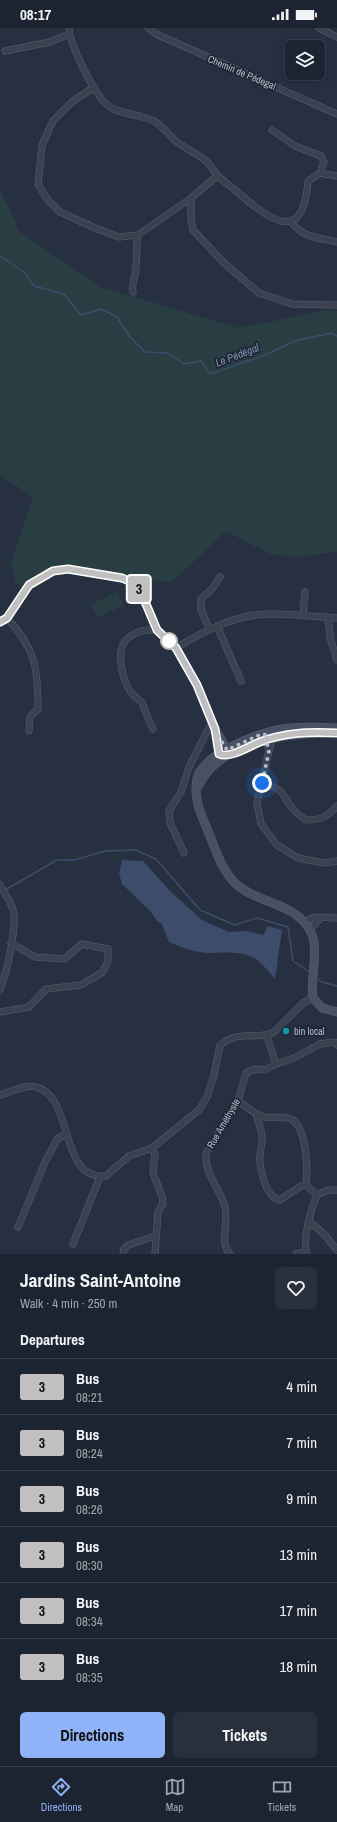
<!DOCTYPE html>
<meta charset="utf-8">
<style>
:root{--surface:#1c2431;--page:#29303d;--text:#f1f3f6;--muted:#a0a4ab;--line:#3a414d;--accent:#90b2f8}
body{margin:0;font-family:"Archivo Narrow",sans-serif;background:var(--page);color:var(--text);height:100vh;display:flex;flex-direction:column;font-size:15px;white-space:nowrap}
*{box-sizing:border-box;margin:0}
p{font-size:13px;color:var(--muted)}
.icon{flex:none;width:22px;height:22px;fill:none;stroke:currentColor;stroke-width:2;stroke-linecap:round;stroke-linejoin:round}
.map{position:relative;height:1226px;overflow:hidden}
.side{display:flex;flex-direction:column;background:var(--surface);flex:1}
.side>*{flex:none}
.badge{padding:0 8px;border-radius:3px;font-size:14px;line-height:26px}
.tools{position:absolute;left:285px;top:12px;display:grid;gap:8px}
.tools a{display:grid;place-items:center;width:40px;height:40px;border-radius:6px;background:var(--surface);box-shadow:0 2px 10px #0003,0 0 0 1px var(--line);font-size:20px}
.you{position:absolute;width:20px;height:20px;margin:-10px;border:3px solid #fff;border-radius:50%;background:#1a73e8;box-shadow:0 0 0 6px #1a73e833}
.map>.badge{position:absolute;translate:-50% -50%;box-shadow:0 0 0 2px #fff}
h2{padding:0 20px;font-size:15px;line-height:36px}
.round{display:grid;place-items:center;flex:none;width:42px;height:42px;border-radius:6px;background:var(--page)}
.summary{display:flex;align-items:center;justify-content:space-between;height:68px;padding:0 20px}
h1{font-size:19px;font-weight:700;line-height:30px}
.action{display:flex;gap:8px;margin-top:auto;padding:8px 20px}
.action a{flex:1;height:46px;border-radius:6px;background:var(--accent);color:#111;font-size:16px;font-weight:700;line-height:46px;text-align:center}
.action a+a{background:var(--page);color:var(--text)}
ul{padding:0;list-style:none}
li{display:flex;align-items:center;gap:12px;height:56px;padding:0 20px;border-top:1px solid var(--line)}
li div{flex:1}
li b{display:block;font-size:15px}
li em{font-style:normal}
li .badge{min-width:44px;font-weight:700;text-align:center}
.status{display:flex;justify-content:space-between;align-items:center;height:28px;padding:0 20px;background:var(--surface);direction:ltr}
.status svg{height:11px;fill:currentColor}
.tab-bar{display:flex;justify-content:space-around;align-items:center;height:56px;border-top:1px solid var(--line);background:var(--surface);font-size:11px;color:var(--muted)}
.tab-bar a{display:grid;justify-items:center;gap:2px}
.tab-bar .selected{color:var(--accent)}
.map>svg:first-child{display:block}
</style>
<div class="status"><b>08:17</b><svg viewBox="0 0 49 12"><path d="M0 12V9h3v3zM5 12V6h3v6zM10 12V3h3v9zM15 12V0h3v12zM26 1h20v11H26zM47 4h2v5h-2z"/></svg></div>
<div class="map">
<svg width="337" height="1226" viewBox="0 0 337 1226">
<rect width="100%" height="100%" fill="#263041"/>
<path fill="#283e42" d="M 0,161 L 20,204 L 101,259 L 239,300 L 327,282 L 337,283 L 337,524 L 296,529 L 270,526 L 226,503 L 171,555 L 68,537 L 43,543 L 21,559 L 15,554 L 11,534 L 33,469 L 0,447 Z
M 117,564 L 124,577 L 97,590 L 91,576 Z"/>
<path fill="#3c4c6a" d="M 122,832 L 143,833 L 170,863 L 202,892 L 229,904 L 246,903 L 263,907 L 268,898 L 282,902 L 275,951 C 268,943 260,932 250,928 C 236,923 222,925 207,925 C 194,924 181,919 169,914 L 162,896 L 157,893 L 151,884 L 122,856 L 119,845 Z"/>
<g fill="none" stroke-linecap="round" stroke-linejoin="round">
<path stroke="#3c4c6a" stroke-width="1.5" d="M 0,228 L 24,244 L 34,258 L 64,266 L 81,287 L 101,281 L 117,289 L 129,308 L 145,324 L 168,325 L 184,336 L 201,333 L 210,346 L 262,328 L 298,312 L 332,305 L 337,308
M 5,862 L 57,832 L 74,832 L 105,823 L 135,822 L 156,831 L 200,882 L 235,897 L 257,890 L 288,899 L 293,933 L 311,945
M 315,949 L 322,954 L 337,958"/>
<g stroke="#58606e" stroke-width="7">
<path id="street" d="M 69,0 C 69,16 93,62 104,74 C 118,89 141,84 157,95 C 164,100 170,108 177,114 C 186,121 198,126 207,134 C 212,138 214,144 218,148 C 226,155 234,161 242,168 C 274,196 304,213 308,153 L 320,145 L 337,148
M 148,0 L 156,6 L 337,86
M 319,0 L 337,9
M 5,23 L 50,14 L 69,6
M 94,59 L 72,74 L 53,93 L 42,117 L 38,156 L 47,171 L 60,184 L 95,200 L 119,209 L 138,207 L 191,170 L 217,148
M 272,102 L 295,118 L 321,128 L 324,134 L 320,145
M 191,170 L 191,190 L 193,202 L 225,236 L 259,265 L 292,276 L 337,277
M 291,193 C 300,209 320,210 337,214
M 133,264 C 131,255 136,248 136,239 C 137,228 136,218 138,207
M 303,587 L 305,564
M 7,590 C 36,621 38,641 38,681 L 30,689 L 29,703
M 328,590 L 331,613 L 337,632
M 217,598 L 241,653
M 209,600 L 201,582 L 201,571 L 212,561 L 220,549
M 176,620 C 204,603 234,587 267,586 C 290,585 314,589 337,590
M 153,701 C 149,693 146,684 142,675 C 140,672 136,670 133,667 C 123,655 115,625 126,612 C 134,603 145,601 157,602
M 267,709 L 266,712 L 269,723 L 272,710
M 269,723 L 257,774 L 261,796 L 277,817 L 298,830 L 325,835 L 337,833
M 262,755 C 286,762 280,765 293,781 C 297,786 302,789 306,792 C 319,792 328,789 337,778
M 184,825 L 170,795 L 169,783 L 181,764 L 189,739 L 212,694
M 0,857 C 4,865 11,873 13,882 C 17,899 7,945 0,961
M 304,894 L 315,889 L 337,890
M 310,902 L 320,890
M 0,984 L 29,979 L 46,961 L 81,957 L 103,944 L 108,933 L 108,921 L 82,916 L 64,931 L 35,929 L 11,915
M 267,1008 L 276,1036
M 0,1067 C 10,1064 26,1056 36,1059 C 75,1069 58,1153 106,1148 L 129,1128 L 152,1120 L 199,1082 L 207,1069 L 214,1047 L 220,1017 C 241,1001 254,1012 273,1005 L 303,975 L 313,970
M 238,1073 C 246,1078 254,1086 264,1089 C 272,1090 283,1088 291,1091 C 307,1099 308,1142 306,1157 L 301,1158 L 280,1172 C 266,1170 261,1145 260,1133 C 259,1124 263,1116 262,1108 C 261,1100 258,1093 256,1086
M 152,1120 L 155,1127 L 153,1140 L 154,1148 L 162,1168 L 163,1176 L 158,1184 L 155,1226
M 306,1157 L 317,1167
M 310,1194 L 325,1207 L 337,1222
M 18,1199 L 46,1132 L 58,1110 L 66,1107
M 73,1216 L 100,1149
M 306,1224 C 304,1206 310,1183 317,1167 L 328,1162 L 337,1162
M 123,1226 L 124,1221 L 128,1217 L 156,1208
M 230,1226 C 219,1216 229,1193 225,1178 C 219,1160 204,1144 206,1125 L 238,1073 L 246,1045 L 254,1041 L 265,1042 L 276,1036 L 294,1030 L 320,1016 L 335,1014 L 337,1017
M 296,1226 L 306,1224"/>
</g>
<g stroke="#58606e" stroke-width="9">
<path id="secondary" d="M 0,594 L 7,590 L 29,557 L 53,543 L 68,541 L 122,550 L 138,557 L 157,602 L 176,620 L 197,657 L 215,701 L 227,722
M 337,700 C 319,699 301,698 283,701 C 260,704 202,726 197,751 C 193,769 201,787 208,803 C 215,820 221,841 234,854 C 255,875 292,874 308,899 C 322,919 309,948 313,970 L 322,980 L 337,984
M 199,757 C 219,715 284,705 326,705"/>
</g>
<use href="#street" stroke="#3a4251" stroke-width="6"/>
<use href="#secondary" stroke="#485164" stroke-width="8"/>
</g>
<g fill="none" stroke-linecap="round" stroke-linejoin="round">
<g stroke="#fff" stroke-width="9">
<path id="line" d="M 0,594 L 7,590 L 29,557 L 53,543 L 68,541 L 122,550 L 138,557 L 157,602 L 176,620 L 197,657 L 215,701 L 219,726 C 230,731 249,718 260,714 C 285,704 310,704 337,705"/>
</g>
<use href="#line" stroke="#c0c0c0" stroke-width="6"/>
<path stroke="#b7becb" stroke-width="4" stroke-dasharray="0 7.2" d="M 169,613 C 192,636 201,671 214,700 C 218,708 223,715 227,722 L 262,706 L 269,708 L 266,712 L 269,723 L 262,755"/>
</g>
<circle fill="#fff" stroke="#c0c0c0" stroke-width="2" cx="169" cy="613" r="8"/>
<circle fill="#0f9aa8" stroke="#1f2736" stroke-width="1.5" cx="286" cy="1003" r="4"/>
<g text-anchor="middle" stroke-width="3.5" stroke-linejoin="round" paint-order="stroke">
<g font-size="10" fill="#b7becb" stroke="#1f2736">
<text transform="translate(242 44) rotate(23)" y="4">Chemin de Pédegal</text>
<text transform="translate(223 1095) rotate(-60)" y="4">Rue Améthyste</text>
</g>
<g font-size="10" fill="#b7becb" stroke="#1f2736" text-anchor="start">
<text x="294" y="1007">bin local</text>
</g>
<g font-size="11" font-style="italic" fill="#7f92b2" stroke="#1f2736">
<text transform="translate(237 327) rotate(-21)" y="4">Le Pédégal</text>
</g>
</g>
</svg>
<div class="tools">
<a><svg class="icon" aria-label="layers" viewBox="0 0 24 24"><path d="M12 4l9 5-9 5-9-5zM3 14l9 5 9-5"/></svg></a>
</div>
<div class="you" style="left:262px;top:755px"></div>
<b class="badge" style="left:139px;top:561px;background:#c0c0c0;color:#111">3</b>
</div>
<section class="side">
<div class="summary"><div><h1>Jardins Saint-Antoine</h1><p>Walk · 4 min · 250 m</p></div><a class="round"><svg class="icon" aria-label="heart" viewBox="0 0 24 24"><path d="M12 20l-8-8c-3-5 5-10 8-4 3-6 11-1 8 4z"/></svg></a></div>
<h2>Departures</h2>
<ul>
<li><span class="badge" style="background:#c0c0c0;color:#111">3</span><div><b>Bus</b><p>08:21</p></div><em>4 min</em></li>
<li><span class="badge" style="background:#c0c0c0;color:#111">3</span><div><b>Bus</b><p>08:24</p></div><em>7 min</em></li>
<li><span class="badge" style="background:#c0c0c0;color:#111">3</span><div><b>Bus</b><p>08:26</p></div><em>9 min</em></li>
<li><span class="badge" style="background:#c0c0c0;color:#111">3</span><div><b>Bus</b><p>08:30</p></div><em>13 min</em></li>
<li><span class="badge" style="background:#c0c0c0;color:#111">3</span><div><b>Bus</b><p>08:34</p></div><em>17 min</em></li>
<li><span class="badge" style="background:#c0c0c0;color:#111">3</span><div><b>Bus</b><p>08:35</p></div><em>18 min</em></li>
</ul>
<div class="action"><a>Directions</a><a>Tickets</a></div>
</section>
<nav class="tab-bar">
<a class="selected"><svg class="icon" aria-label="directions" viewBox="0 0 24 24"><path d="M12 3l9 9-9 9-9-9zM9 14v-3h6M13 9l2 2-2 2"/></svg>Directions</a>
<a><svg class="icon" aria-label="map" viewBox="0 0 24 24"><path d="M3 6l6-2 6 2 6-2v14l-6 2-6-2-6 2zM9 4v14M15 6v14"/></svg>Map</a>
<a><svg class="icon" aria-label="tickets" viewBox="0 0 24 24"><path d="M3 7h18v10H3zM15 7v10"/></svg>Tickets</a>
</nav>
